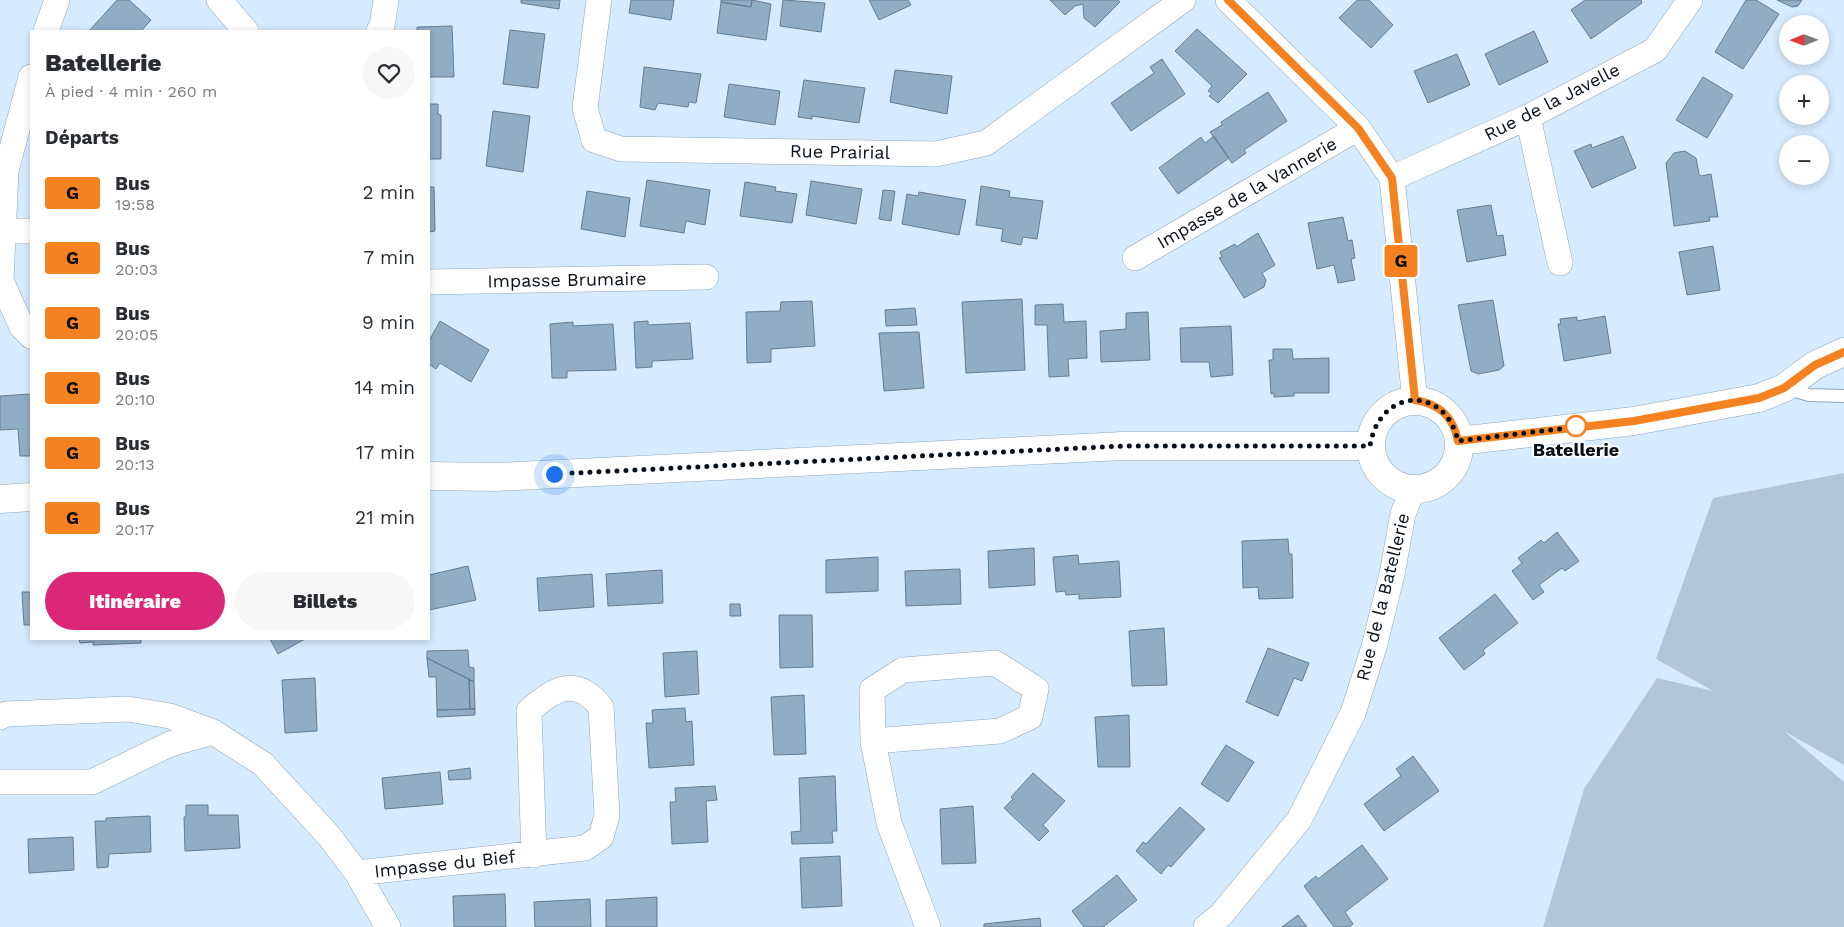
<!DOCTYPE html>
<html lang="fr">
<meta charset="utf-8">
<style>
:root{--surface:#fff;--page:#f7f7f7;--text:#2b2b33;--muted:#7c7c81;--accent:#db2777}
body{margin:0;font-family:"Work Sans",sans-serif;background:var(--page);color:var(--text);height:100vh;display:flex;flex-direction:column;font-size:19px;white-space:nowrap}
*{box-sizing:border-box;margin:0}
p{font-size:16px;color:var(--muted)}
.icon{flex:none;width:28px;height:28px;fill:none;stroke:currentColor;stroke-width:2;stroke-linecap:round;stroke-linejoin:round}
.map{position:relative;flex:1;overflow:hidden}
.side{position:absolute;left:30px;top:30px;width:400px;height:610px;display:flex;flex-direction:column;background:var(--surface);border-radius:0px;box-shadow:0 2px 8px #0003}
.side>*{flex:none}
.badge{padding:0 10px;border-radius:4px;font-size:18px;line-height:32px}
.needle{width:32px;rotate:269deg}
.fabs{position:absolute;left:1779px;top:15px;display:grid;gap:10px}
.fabs a{display:grid;place-items:center;width:50px;height:50px;border-radius:50%;background:var(--surface);box-shadow:0 2px 8px #0003;font-size:25px}
.you{position:absolute;width:25px;height:25px;margin:-12px;border:4px solid #fff;border-radius:50%;background:#1a73e8;box-shadow:0 0 0 8px #1a73e833}
.map>.badge{position:absolute;translate:-50% -50%;box-shadow:0 0 0 2px #fff}
h2{padding:0 15px;font-size:19px;line-height:45px}
.round{display:grid;place-items:center;flex:none;width:52px;height:52px;border-radius:26px;background:var(--page)}
.headline{display:flex;align-items:center;justify-content:space-between;height:85px;padding:0 15px}
h1{font-size:24px;font-weight:800;line-height:38px}
.action{display:flex;gap:10px;margin-top:auto;padding:10px 15px}
.action a{flex:1;height:58px;border-radius:30px;background:var(--accent);color:#fff;font-size:20px;font-weight:800;line-height:58px;text-align:center}
.action a+a{background:var(--page);color:var(--text)}
ul{padding:0;list-style:none}
li{display:flex;align-items:center;gap:15px;height:65px;padding:0 15px}
li div{flex:1}
li b{display:block;font-size:19px}
li em{font-style:normal}
li .badge{min-width:55px;font-weight:700;text-align:center}
.map>svg:first-child{display:block}
</style>
<div class="map">
<svg width="1844" height="927" viewBox="0 0 1844 927">
<rect width="100%" height="100%" fill="#d7ebfe"/>
<path fill="#b3c6d8" d="M 1844,473 L 1844,765 L 1784,731 L 1844,782 L 1844,927 L 1543,927 L 1584,789 L 1657,678 L 1713,691 L 1656,659 L 1713,498 Z"/>
<path fill="#91acc5" stroke="#657c91" d="M 117,0 L 129,0 L 151,20 L 141,31 L 89,31 Z
M 521,0 L 560,0 L 559,9 L 521,3 Z
M 631,0 L 674,0 L 671,20 L 629,13 Z
M 721,0 L 752,0 L 751,7 L 721,2 Z
M 752,0 L 771,4 L 766,40 L 717,33 L 721,2 L 751,7 Z
M 783,0 L 825,3 L 821,32 L 780,26 Z
M 869,0 L 908,0 L 911,5 L 879,20 Z
M 1050,0 L 1118,0 L 1120,2 L 1095,27 L 1084,18 L 1083,4 L 1075,6 L 1065,15 Z
M 1357,0 L 1369,0 L 1393,25 L 1371,48 L 1339,18 Z
M 1585,0 L 1641,0 L 1642,3 L 1591,39 L 1571,10 Z
M 1746,0 L 1756,0 L 1779,14 L 1743,69 L 1715,52 Z
M 1777,0 L 1802,0 L 1798,6 L 1792,7 Z
M 452,26 L 454,77 L 429,77 L 429,31 L 417,31 L 417,27 Z
M 1197,29 L 1247,74 L 1218,103 L 1209,96 L 1212,93 L 1208,91 L 1212,86 L 1175,51 Z
M 510,30 L 545,34 L 538,88 L 503,84 Z
M 1534,31 L 1548,62 L 1499,85 L 1485,54 Z
M 1457,54 L 1470,85 L 1428,103 L 1414,71 Z
M 1162,59 L 1185,94 L 1131,131 L 1111,103 L 1154,73 L 1150,67 Z
M 644,67 L 701,74 L 696,103 L 689,102 L 688,107 L 658,103 L 655,110 L 640,107 Z
M 895,70 L 952,76 L 947,114 L 890,102 Z
M 1703,77 L 1733,95 L 1707,138 L 1676,120 Z
M 804,80 L 865,88 L 859,123 L 812,116 L 812,119 L 798,117 Z
M 729,84 L 780,91 L 775,125 L 724,117 Z
M 1268,92 L 1287,121 L 1244,150 L 1246,153 L 1232,163 L 1210,132 L 1222,125 L 1221,122 Z
M 429,104 L 438,104 L 438,114 L 441,115 L 441,159 L 429,159 Z
M 493,111 L 530,116 L 523,172 L 486,166 Z
M 1214,136 L 1229,158 L 1178,194 L 1159,168 L 1201,137 L 1205,143 Z
M 1623,136 L 1636,168 L 1592,188 L 1574,151 L 1591,144 L 1592,148 Z
M 1685,151 L 1696,158 L 1699,174 L 1701,176 L 1711,174 L 1718,217 L 1709,217 L 1710,221 L 1674,226 L 1666,163 L 1674,153 Z
M 647,180 L 710,190 L 705,225 L 686,221 L 684,233 L 640,226 Z
M 811,181 L 862,189 L 856,224 L 806,215 Z
M 745,182 L 776,187 L 775,191 L 797,194 L 792,223 L 740,216 Z
M 981,186 L 1010,191 L 1009,197 L 1043,201 L 1037,239 L 1023,237 L 1021,245 L 1001,241 L 1003,229 L 976,225 Z
M 429,187 L 434,187 L 435,231 L 429,232 Z
M 883,190 L 895,191 L 891,221 L 879,219 Z
M 587,191 L 630,198 L 625,237 L 581,229 Z
M 919,192 L 966,200 L 959,235 L 902,224 L 907,194 L 918,196 Z
M 1491,205 L 1497,236 L 1503,235 L 1506,255 L 1467,262 L 1457,210 Z
M 1343,217 L 1348,241 L 1352,240 L 1355,258 L 1351,259 L 1355,280 L 1338,283 L 1334,265 L 1317,269 L 1308,223 Z
M 1258,233 L 1275,265 L 1262,273 L 1266,280 L 1264,287 L 1244,298 L 1219,258 L 1222,257 L 1220,252 L 1235,244 L 1236,247 Z
M 1713,246 L 1720,290 L 1687,295 L 1679,252 Z
M 1022,299 L 1025,370 L 966,373 L 962,302 Z
M 1493,300 L 1504,366 L 1499,370 L 1478,374 L 1471,371 L 1458,305 Z
M 812,301 L 815,346 L 771,349 L 771,362 L 747,363 L 746,312 L 780,311 L 781,302 Z
M 1063,304 L 1064,322 L 1086,321 L 1087,358 L 1068,359 L 1069,376 L 1049,377 L 1047,325 L 1035,325 L 1035,305 Z
M 915,308 L 917,325 L 886,326 L 885,310 Z
M 1148,312 L 1150,360 L 1101,362 L 1100,331 L 1126,329 L 1126,313 Z
M 1605,316 L 1611,353 L 1564,361 L 1558,324 L 1561,324 L 1560,319 L 1577,317 L 1577,321 Z
M 440,321 L 489,350 L 471,382 L 440,363 L 436,369 L 429,364 L 429,341 Z
M 648,321 L 648,325 L 690,323 L 693,359 L 652,361 L 652,367 L 636,368 L 634,322 Z
M 573,322 L 573,326 L 613,324 L 616,370 L 567,371 L 567,378 L 552,378 L 550,324 Z
M 1231,326 L 1233,375 L 1211,377 L 1209,362 L 1181,362 L 1180,328 Z
M 919,332 L 924,388 L 884,391 L 879,333 Z
M 1273,349 L 1292,349 L 1293,359 L 1329,358 L 1329,393 L 1294,393 L 1294,396 L 1274,397 L 1274,393 L 1271,394 L 1269,360 L 1273,360 Z
M 31,394 L 31,456 L 20,456 L 18,429 L 0,430 L 0,396 Z
M 1557,532 L 1579,561 L 1565,571 L 1562,568 L 1539,585 L 1544,592 L 1533,600 L 1512,571 L 1522,563 L 1518,558 L 1541,540 L 1544,543 Z
M 1288,539 L 1289,554 L 1292,554 L 1293,598 L 1259,599 L 1258,587 L 1243,588 L 1242,541 Z
M 1034,548 L 1035,585 L 989,588 L 988,551 Z
M 1078,555 L 1079,564 L 1119,561 L 1121,597 L 1079,599 L 1079,594 L 1066,595 L 1065,591 L 1056,592 L 1053,557 Z
M 878,557 L 878,591 L 826,593 L 826,560 Z
M 468,566 L 476,600 L 429,610 L 429,575 Z
M 960,569 L 961,604 L 906,606 L 905,571 Z
M 662,570 L 663,603 L 608,606 L 606,574 Z
M 592,574 L 594,607 L 539,611 L 537,578 Z
M 22,592 L 31,592 L 31,625 L 24,625 Z
M 1495,594 L 1518,623 L 1483,650 L 1485,654 L 1464,670 L 1439,638 Z
M 730,604 L 740,604 L 741,616 L 730,616 Z
M 779,615 L 812,615 L 813,667 L 780,668 Z
M 1164,628 L 1167,685 L 1132,686 L 1129,631 Z
M 79,639 L 141,639 L 141,643 L 93,645 L 93,642 L 80,643 Z
M 270,639 L 305,639 L 278,654 Z
M 1268,648 L 1309,663 L 1302,681 L 1294,678 L 1278,716 L 1246,702 Z
M 468,650 L 469,667 L 474,668 L 474,682 L 427,658 L 427,651 Z
M 697,651 L 699,694 L 665,697 L 663,653 Z
M 427,658 L 469,679 L 470,709 L 437,710 L 436,677 L 429,677 Z
M 315,678 L 317,731 L 285,733 L 282,680 Z
M 469,679 L 474,682 L 475,709 L 470,709 Z
M 804,695 L 806,754 L 774,755 L 771,697 Z
M 685,708 L 686,722 L 692,721 L 694,765 L 649,768 L 646,723 L 653,723 L 652,710 Z
M 475,709 L 475,715 L 437,717 L 437,710 Z
M 1129,715 L 1130,767 L 1098,767 L 1095,717 Z
M 1226,745 L 1254,762 L 1228,802 L 1201,784 Z
M 1413,756 L 1439,791 L 1384,831 L 1364,804 L 1401,776 L 1396,769 Z
M 470,768 L 471,779 L 449,780 L 448,771 Z
M 440,772 L 443,804 L 385,809 L 382,778 Z
M 1033,773 L 1065,801 L 1043,825 L 1049,831 L 1039,841 L 1004,808 L 1013,799 L 1011,797 Z
M 835,776 L 837,831 L 832,831 L 833,843 L 792,844 L 791,832 L 801,831 L 799,778 Z
M 715,786 L 717,800 L 706,801 L 708,842 L 672,844 L 670,802 L 676,802 L 675,788 Z
M 186,805 L 208,805 L 208,815 L 238,815 L 240,848 L 185,851 L 184,817 L 186,817 Z
M 973,806 L 976,863 L 942,864 L 940,809 Z
M 1180,807 L 1205,829 L 1171,867 L 1168,865 L 1161,874 L 1136,851 L 1143,842 L 1146,844 Z
M 150,816 L 151,852 L 109,854 L 108,867 L 97,868 L 95,821 L 106,821 L 106,818 Z
M 73,837 L 74,870 L 29,873 L 28,839 Z
M 1362,845 L 1388,879 L 1345,912 L 1353,924 L 1349,927 L 1334,927 L 1304,886 L 1316,876 L 1318,879 Z
M 840,856 L 842,906 L 802,908 L 800,858 Z
M 1117,875 L 1137,900 L 1103,927 L 1084,927 L 1072,911 Z
M 505,894 L 506,927 L 454,927 L 453,896 Z
M 657,897 L 657,927 L 606,927 L 606,900 Z
M 590,899 L 591,927 L 535,927 L 534,902 Z
M 1298,915 L 1307,927 L 1282,927 Z
M 1040,918 L 1041,927 L 984,927 L 984,924 Z"/>
<g fill="none" stroke-linecap="round" stroke-linejoin="round">
<g stroke="#8da5bb" stroke-width="14">
<path id="service" d="M 1785,388 L 1809,395 L 1844,396"/>
</g>
<g stroke="#8da5bb" stroke-width="26">
<path id="minor" d="M 219,0 L 246,31
M 599,0 L 585,108 L 594,140 L 621,149 L 936,154 L 986,143 L 1183,0
M 1228,0 L 1358,128 L 1392,178 L 1415,401
M 46,31 L 57,0
M 379,31 L 382,26 L 386,0
M 31,77 L 6,171 L 1,281 L 22,327 L 31,336
M 1528,117 L 1560,263
M 1392,178 L 1528,117 L 1655,50 L 1690,0
M 4,231 L 31,231
M 1135,258 L 1358,128
M 429,282 L 706,277
M 0,717 L 6,714 L 128,709 L 170,716 L 213,732 L 263,764 L 329,836 L 357,873 L 388,927
M 873,741 L 1000,731 L 1030,717 L 1036,689 L 995,663 L 903,670 L 872,690 L 873,741 L 889,823 L 928,927
M 0,782 L 92,782 L 170,744 L 213,732
M 357,873 L 585,848 L 601,837 L 607,815 L 601,707 C 576,676 554,688 529,711 L 534,855
M 1206,927 L 1221,915 L 1299,820 L 1353,713 L 1374,647 L 1392,574 L 1403,514 L 1413,489"/>
</g>
<g stroke="#8da5bb" stroke-width="29">
<path id="tertiary" d="M1371 445a44 44 0 1 1 88 0a44 44 0 1 1-88 0Z
M 1459,441 L 1634,421 L 1759,398 L 1784,388 L 1815,365 L 1844,352
M 429,476 L 496,477 L 1123,446 L 1370,446
M 0,499 L 31,497"/>
</g>
<use href="#service" stroke="#fff" stroke-width="12"/>
<use href="#minor" stroke="#fff" stroke-width="25"/>
<use href="#tertiary" stroke="#fff" stroke-width="28"/>
</g>
<g fill="none" stroke-linecap="round" stroke-linejoin="round">
<g stroke="#fff" stroke-width="11">
<path id="line" d="M 1228,0 L 1358,128 L 1392,178 L 1415,400 C 1439,404 1453,416 1458,441 L 1634,421 L 1759,398 L 1784,388 L 1815,365 L 1844,352"/>
</g>
<use href="#line" stroke="#f58220" stroke-width="8"/>
<path stroke="#071018" stroke-width="5" stroke-dasharray="0 9" d="M 554,474 L 1123,446 L 1370,446 C 1379,388 1445,384 1458,441 L 1584,426 L 1576,426"/>
</g>
<circle fill="#fff" stroke="#f58220" stroke-width="2.5" cx="1576" cy="426" r="10"/>
<g text-anchor="middle" stroke-width="4" stroke-linejoin="round" paint-order="stroke">
<g font-size="18" fill="#071018" stroke="#fff">
<text transform="translate(1552 102) rotate(-27)" y="6">Rue de la Javelle</text>
<text transform="translate(840 152) rotate(1)" y="6">Rue Prairial</text>
<text transform="translate(1247 193) rotate(-30)" y="6">Impasse de la Vannerie</text>
<text transform="translate(567 280) rotate(-1)" y="6">Impasse Brumaire</text>
<text transform="translate(1383 597) rotate(-76)" y="6">Rue de la Batellerie</text>
<text transform="translate(445 864) rotate(-6)" y="6">Impasse du Bief</text>
</g>
<g font-size="18" font-weight="bold" fill="#071018" stroke="#fff">
<text x="1576" y="456">Batellerie</text>
</g>
</g>
</svg>
<div class="fabs">
<a><svg class="needle" viewBox="-14 -14 28 28"><path d="M0-13l5 13h-10z" fill="#e53935"/><path d="M0 13l5-13h-10z" fill="#7c7c81"/></svg></a>
<a>+</a>
<a>−</a>
</div>
<div class="you" style="left:554px;top:474px"></div>
<b class="badge" style="left:1401px;top:261px;background:#f58220;color:#111">G</b>
<section class="side">
<div class="headline"><div><h1>Batellerie</h1><p>À pied · 4 min · 260 m</p></div><a class="round"><svg class="icon" aria-label="heart" viewBox="0 0 24 24"><path d="M12 20l-8-8c-3-5 5-10 8-4 3-6 11-1 8 4z"/></svg></a></div>
<h2>Départs</h2>
<ul>
<li><span class="badge" style="background:#f58220;color:#111">G</span><div><b>Bus</b><p>19:58</p></div><em>2 min</em></li>
<li><span class="badge" style="background:#f58220;color:#111">G</span><div><b>Bus</b><p>20:03</p></div><em>7 min</em></li>
<li><span class="badge" style="background:#f58220;color:#111">G</span><div><b>Bus</b><p>20:05</p></div><em>9 min</em></li>
<li><span class="badge" style="background:#f58220;color:#111">G</span><div><b>Bus</b><p>20:10</p></div><em>14 min</em></li>
<li><span class="badge" style="background:#f58220;color:#111">G</span><div><b>Bus</b><p>20:13</p></div><em>17 min</em></li>
<li><span class="badge" style="background:#f58220;color:#111">G</span><div><b>Bus</b><p>20:17</p></div><em>21 min</em></li>
</ul>
<div class="action"><a>Itinéraire</a><a>Billets</a></div>
</section>
</div>
